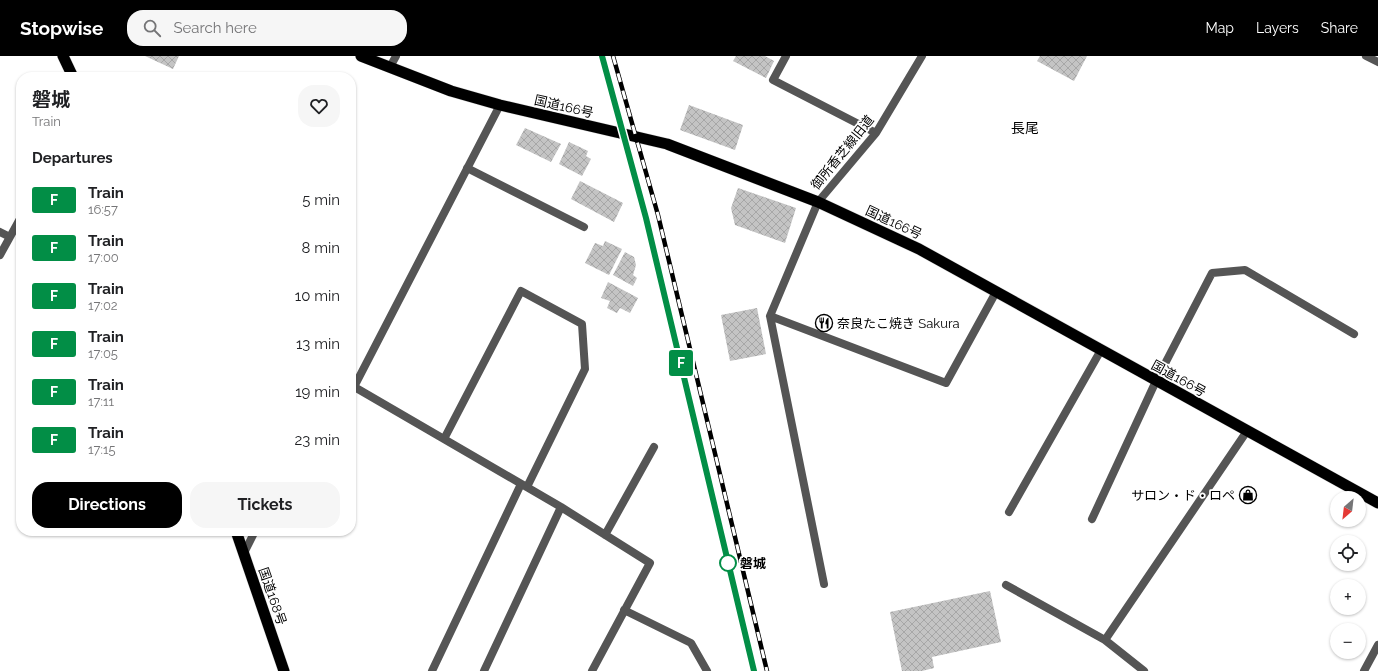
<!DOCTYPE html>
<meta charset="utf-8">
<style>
:root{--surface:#fff;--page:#f6f6f6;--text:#202124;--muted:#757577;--accent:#000}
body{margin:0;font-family:Raleway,"Noto Sans JP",sans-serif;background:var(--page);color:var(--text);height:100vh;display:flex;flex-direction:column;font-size:15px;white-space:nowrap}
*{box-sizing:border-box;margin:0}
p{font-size:13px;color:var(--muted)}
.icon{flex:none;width:22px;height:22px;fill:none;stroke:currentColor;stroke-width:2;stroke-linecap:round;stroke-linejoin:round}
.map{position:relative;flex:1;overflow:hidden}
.sheet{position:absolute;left:16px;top:16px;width:340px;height:464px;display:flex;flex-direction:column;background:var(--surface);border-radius:16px;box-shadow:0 1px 3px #0004}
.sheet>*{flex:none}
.badge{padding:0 8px;border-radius:3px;font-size:14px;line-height:26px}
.needle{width:26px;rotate:208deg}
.buttons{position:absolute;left:1330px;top:435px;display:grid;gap:8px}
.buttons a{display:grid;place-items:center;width:36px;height:36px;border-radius:50%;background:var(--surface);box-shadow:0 1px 3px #0004;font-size:20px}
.map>.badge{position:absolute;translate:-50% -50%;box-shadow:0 0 0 2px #fff}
h2{padding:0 16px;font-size:15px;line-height:36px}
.round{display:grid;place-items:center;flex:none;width:42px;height:42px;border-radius:16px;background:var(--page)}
.summary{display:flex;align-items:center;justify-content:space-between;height:68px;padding:0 16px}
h1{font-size:19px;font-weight:700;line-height:30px}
.action{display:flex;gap:8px;margin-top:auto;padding:8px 16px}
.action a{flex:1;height:46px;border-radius:16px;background:var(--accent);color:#fff;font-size:16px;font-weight:700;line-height:46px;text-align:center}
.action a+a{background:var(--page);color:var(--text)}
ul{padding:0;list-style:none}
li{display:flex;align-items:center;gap:12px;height:48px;padding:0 16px}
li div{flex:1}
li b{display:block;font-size:15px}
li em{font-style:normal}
li .badge{min-width:44px;font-weight:700;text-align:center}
header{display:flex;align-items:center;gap:24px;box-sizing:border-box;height:56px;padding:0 20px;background:var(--accent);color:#fff}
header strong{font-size:19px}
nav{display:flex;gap:22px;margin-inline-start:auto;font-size:14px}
.search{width:280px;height:36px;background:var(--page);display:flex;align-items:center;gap:10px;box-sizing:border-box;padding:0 14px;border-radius:16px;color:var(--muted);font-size:15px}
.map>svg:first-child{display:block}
</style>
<header>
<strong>Stopwise</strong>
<div class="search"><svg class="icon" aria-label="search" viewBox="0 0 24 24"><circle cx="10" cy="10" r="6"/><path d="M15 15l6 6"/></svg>Search here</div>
<nav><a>Map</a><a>Layers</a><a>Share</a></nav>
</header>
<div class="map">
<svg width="1378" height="615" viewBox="0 0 1378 615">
<defs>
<pattern id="building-cross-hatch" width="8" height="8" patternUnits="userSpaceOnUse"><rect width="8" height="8" fill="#c4c4c4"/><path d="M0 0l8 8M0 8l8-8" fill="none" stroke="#a7a7a7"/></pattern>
</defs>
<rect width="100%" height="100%" fill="#fff"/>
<path fill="url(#building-cross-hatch)" d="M 145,0 L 179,0 L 173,13 Z
M 736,0 L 765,0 L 774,5 L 766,22 L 733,5 Z
M 1040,0 L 1087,0 L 1074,25 L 1037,5 Z
M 689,49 L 743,69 L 735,94 L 680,74 Z
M 525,72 L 561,88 L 551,106 L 516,89 Z
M 569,86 L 588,95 L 586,100 L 591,103 L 582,120 L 559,108 Z
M 580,125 L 623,147 L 614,166 L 571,143 Z
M 738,132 L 796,152 L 785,187 L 735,169 L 731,152 Z
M 605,185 L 622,193 L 609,219 L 585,207 L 595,187 L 603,190 Z
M 625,196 L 634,201 L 636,209 L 633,219 L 637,222 L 633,230 L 613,219 Z
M 608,226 L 638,242 L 630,257 L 620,252 L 617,257 L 607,252 L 610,245 L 601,242 Z
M 757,252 L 766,298 L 730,305 L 721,259 Z
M 990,535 L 1001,586 L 932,601 L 934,612 L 922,615 L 902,615 L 890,556 Z"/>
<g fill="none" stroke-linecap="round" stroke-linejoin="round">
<g stroke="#dbdbdb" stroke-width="12">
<path id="trunk" d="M 63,0 L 73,21
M 361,0 L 451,35 L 500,49 L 667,88 L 818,146 L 919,193 L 1378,447
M 236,475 L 284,615"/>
</g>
<path stroke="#555" stroke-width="8" d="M 390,11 L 396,0
M 1009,456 L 1101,294
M 1092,463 L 1156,325 L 1212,217 L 1245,214 L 1354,278
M 1006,529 L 1105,584 L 1144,615
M 1105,584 L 1247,375"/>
<path stroke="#555" stroke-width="8" d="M 786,0 L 773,24 L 876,77
M 1366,0 L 1378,6
M 467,112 L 584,171
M 0,176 L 10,181
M 0,199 L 21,161
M 770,260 L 946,327 L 996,236
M 351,329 L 561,451 L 650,507 L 592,615
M 354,331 L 500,49
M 444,383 L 521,235 L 582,268 L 585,313 L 527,431
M 605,479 L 654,391
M 244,497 L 255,475
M 824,528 L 770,260 L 818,146 L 876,77 L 922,0
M 624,554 L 691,587 L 707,615
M 432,615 L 521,428
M 484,615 L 561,451
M 1364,615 L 1378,589"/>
<use href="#trunk" stroke="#000" stroke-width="11"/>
<g stroke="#000" stroke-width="4.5">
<path id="rail" d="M 602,0 L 647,162 L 754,615
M 613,0 L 658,159 L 767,615"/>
</g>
<use href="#rail" stroke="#fff" stroke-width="3" stroke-dasharray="9" stroke-linecap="butt"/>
</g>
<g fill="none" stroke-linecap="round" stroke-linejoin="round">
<g stroke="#fff" stroke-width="9">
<path id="line" d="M 602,0 L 646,162 L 754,615"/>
</g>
<use href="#line" stroke="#028e46" stroke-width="6"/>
</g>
<defs>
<g id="restaurant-ring" transform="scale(0.9)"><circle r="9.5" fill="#fff" stroke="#000" stroke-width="1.5"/><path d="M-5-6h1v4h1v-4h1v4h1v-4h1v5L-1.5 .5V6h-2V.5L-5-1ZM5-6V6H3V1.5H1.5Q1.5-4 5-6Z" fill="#000"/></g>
<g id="shop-ring" transform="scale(0.9)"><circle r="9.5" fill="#fff" stroke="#000" stroke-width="1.5"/><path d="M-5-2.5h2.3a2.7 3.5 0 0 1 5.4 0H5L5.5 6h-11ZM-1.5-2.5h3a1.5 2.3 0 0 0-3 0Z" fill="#000"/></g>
</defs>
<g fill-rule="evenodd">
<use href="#restaurant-ring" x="824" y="267"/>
<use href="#shop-ring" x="1248" y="439"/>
</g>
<circle fill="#fff" stroke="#028e46" stroke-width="2" cx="728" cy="507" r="8"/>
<g text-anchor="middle" stroke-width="3.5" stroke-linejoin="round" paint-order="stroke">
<g font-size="13" fill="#000" stroke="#fff">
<text transform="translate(564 50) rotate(13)" y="5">国道166号</text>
<text transform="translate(842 96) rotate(-51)" y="5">御所香芝線旧道</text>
<text transform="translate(894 166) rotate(25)" y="5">国道166号</text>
<text transform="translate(1179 322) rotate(29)" y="5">国道166号</text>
<text transform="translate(273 540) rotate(71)" y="5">国道168号</text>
</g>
<g font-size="13" fill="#000" stroke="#fff" text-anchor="start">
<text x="837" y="272">奈良たこ焼き Sakura</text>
<text x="1235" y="444" text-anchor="end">サロン・ド・ロペ</text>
</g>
<g font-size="13" font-weight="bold" fill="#000" stroke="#fff" text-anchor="start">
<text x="740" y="512">磐城</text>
</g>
<g font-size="14" fill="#000" stroke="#fff">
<text x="1025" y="77">長尾</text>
</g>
</g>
</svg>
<div class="buttons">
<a><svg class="needle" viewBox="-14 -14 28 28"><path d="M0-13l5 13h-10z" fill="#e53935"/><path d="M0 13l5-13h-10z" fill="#757577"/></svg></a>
<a><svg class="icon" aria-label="locate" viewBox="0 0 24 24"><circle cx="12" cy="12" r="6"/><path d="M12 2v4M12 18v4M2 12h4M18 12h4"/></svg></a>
<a>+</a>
<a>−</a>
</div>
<b class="badge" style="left:681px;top:307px;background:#028e46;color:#fff">F</b>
<section class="sheet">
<div class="summary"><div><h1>磐城</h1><p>Train</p></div><a class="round"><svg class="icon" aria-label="heart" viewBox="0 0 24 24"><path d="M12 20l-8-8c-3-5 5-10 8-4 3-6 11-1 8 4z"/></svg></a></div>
<h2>Departures</h2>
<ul>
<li><span class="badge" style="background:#028e46;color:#fff">F</span><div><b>Train</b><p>16:57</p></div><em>5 min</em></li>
<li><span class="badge" style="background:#028e46;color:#fff">F</span><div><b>Train</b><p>17:00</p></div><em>8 min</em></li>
<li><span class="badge" style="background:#028e46;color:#fff">F</span><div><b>Train</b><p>17:02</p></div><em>10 min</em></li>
<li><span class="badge" style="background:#028e46;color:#fff">F</span><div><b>Train</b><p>17:05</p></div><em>13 min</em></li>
<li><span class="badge" style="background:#028e46;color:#fff">F</span><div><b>Train</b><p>17:11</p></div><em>19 min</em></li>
<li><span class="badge" style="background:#028e46;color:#fff">F</span><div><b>Train</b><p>17:15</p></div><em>23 min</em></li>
</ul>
<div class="action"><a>Directions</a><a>Tickets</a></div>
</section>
</div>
